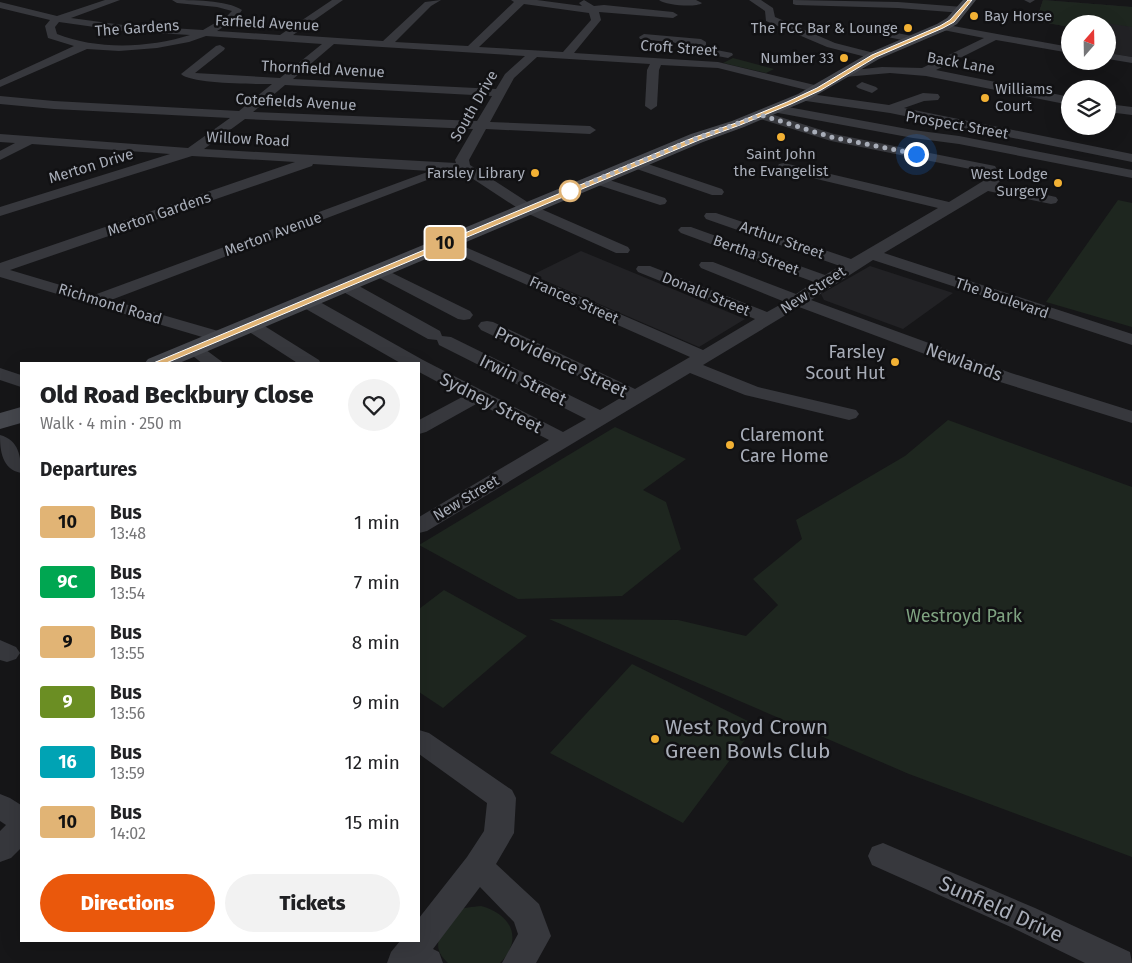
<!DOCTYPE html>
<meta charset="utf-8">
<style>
:root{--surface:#fff;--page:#f2f2f2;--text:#202124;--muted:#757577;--accent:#ea580c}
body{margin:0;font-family:"Fira Sans",sans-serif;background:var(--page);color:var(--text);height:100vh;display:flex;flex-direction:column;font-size:19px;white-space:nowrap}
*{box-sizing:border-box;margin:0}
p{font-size:16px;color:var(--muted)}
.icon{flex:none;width:28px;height:28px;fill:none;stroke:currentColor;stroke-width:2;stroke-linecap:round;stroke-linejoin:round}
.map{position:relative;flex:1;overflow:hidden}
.details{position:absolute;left:20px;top:362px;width:400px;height:580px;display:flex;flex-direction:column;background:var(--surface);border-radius:0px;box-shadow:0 5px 20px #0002}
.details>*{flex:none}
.badge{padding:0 10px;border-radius:4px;font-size:18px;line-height:32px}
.needle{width:32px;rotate:20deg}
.controls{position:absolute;left:1061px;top:15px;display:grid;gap:10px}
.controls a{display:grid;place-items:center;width:55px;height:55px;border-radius:50%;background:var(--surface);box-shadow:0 5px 20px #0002;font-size:25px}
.you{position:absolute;width:25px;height:25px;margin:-12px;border:4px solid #fff;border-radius:50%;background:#1a73e8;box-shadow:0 0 0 8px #1a73e833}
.map>.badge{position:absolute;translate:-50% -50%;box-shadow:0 0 0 2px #fff}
h2{padding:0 20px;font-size:19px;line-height:45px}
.round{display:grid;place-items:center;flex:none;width:52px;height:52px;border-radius:26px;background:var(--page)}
.headline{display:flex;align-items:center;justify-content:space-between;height:85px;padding:0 20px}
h1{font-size:24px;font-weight:800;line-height:38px}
.action{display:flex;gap:10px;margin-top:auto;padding:10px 20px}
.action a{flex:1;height:58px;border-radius:30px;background:var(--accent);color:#fff;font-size:20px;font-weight:800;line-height:58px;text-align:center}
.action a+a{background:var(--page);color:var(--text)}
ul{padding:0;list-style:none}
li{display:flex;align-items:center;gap:15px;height:60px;padding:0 20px}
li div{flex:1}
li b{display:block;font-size:19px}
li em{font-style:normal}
li .badge{min-width:55px;font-weight:700;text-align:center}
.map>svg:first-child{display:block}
</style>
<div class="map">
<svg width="1132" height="963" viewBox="0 0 1132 963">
<rect width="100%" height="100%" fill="#161618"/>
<path fill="#222225" d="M 1043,0 L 1132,7 L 1132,57 L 1108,53 L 1108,24 L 1070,24 L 1070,27 L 1036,21 Z
M 581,251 L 745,319 L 699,347 L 532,275 Z
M 870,266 L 953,293 L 903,329 L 824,300 L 821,294 Z"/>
<path fill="#1e261f" d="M 1043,0 L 1132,7 L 1132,27 L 1093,21 L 1089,24 L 1070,24 L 1070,27 L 1036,21 Z
M 733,58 L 774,69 L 766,73 L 723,63 Z
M 1118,200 L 1132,203 L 1132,327 L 1046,302 Z
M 948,420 L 1132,487 L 1132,857 L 909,774 L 549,619 L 678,620 L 746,636 L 778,605 L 753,579 L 802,539 L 796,520 L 905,456 Z
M 615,427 L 686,459 L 643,490 L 666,502 L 681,549 L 622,596 L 518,599 L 419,545 Z
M 444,590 L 527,636 L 443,708 L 419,692 L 419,609 Z
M 632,664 L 756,725 L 683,823 L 550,753 Z
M 481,906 C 511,914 524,939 500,963 L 448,963 C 433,949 437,939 447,924 C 450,921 453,914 457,911 C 463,907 473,907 481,906 Z"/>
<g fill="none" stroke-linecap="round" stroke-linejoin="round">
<path fill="#37383d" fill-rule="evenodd" d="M 105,0 L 120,0 L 71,18 L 123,25 L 203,30 L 227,16 L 232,11 L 217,7 L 177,3 L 172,0 C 191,0 227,0 242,10 L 236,19 L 217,31 L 280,35 L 332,0 L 343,0 L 293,35 L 383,41 L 425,2 L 441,0 L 431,6 L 395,42 L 468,46 L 514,2 L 511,0 L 537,0 L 582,6 L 579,3 L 584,0 L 594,6 L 604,5 L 673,12 L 678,15 L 673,18 L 599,12 L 601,20 L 574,53 L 718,62 L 823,87 L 825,89 L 819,93 L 718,68 L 661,65 L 659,70 L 657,106 L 651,110 L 645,106 L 647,70 L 650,64 L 537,57 L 514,78 L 490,122 L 590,126 L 596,130 L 590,134 L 486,129 L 469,160 L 470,165 L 532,205 L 628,247 L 630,250 L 628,253 L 616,253 L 522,211 L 461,171 L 448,172 L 111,300 L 225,333 L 228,337 L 225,341 L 219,342 L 0,277 L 0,263 L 295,162 L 192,156 L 0,216 L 0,207 L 170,154 L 32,144 L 0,160 L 0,151 L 15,143 L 0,142 L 0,134 L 188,148 L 230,118 L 54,109 L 0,104 L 0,96 L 54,101 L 239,111 L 272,84 C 254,84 191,84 181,74 L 216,46 L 220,45 L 225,48 L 224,50 L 195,73 L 280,78 L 322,44 L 206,36 L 189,42 L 157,48 L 119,51 L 87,49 L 0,87 L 0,80 L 74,46 L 48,38 L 45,26 L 50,20 L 0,8 L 0,2 L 57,16 ZM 524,4 L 589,13 L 591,20 L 563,52 L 479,47 ZM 59,22 L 123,31 L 190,35 C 149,48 97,50 57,34 L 55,27 ZM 334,44 L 525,56 L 505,74 L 496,89 L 293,79 ZM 285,85 L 492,96 L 477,121 L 253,112 ZM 245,119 L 473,129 L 455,160 L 456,163 L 204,149 ZM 313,164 L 430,171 L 94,295 L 10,270 L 312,166 Z
M 659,0 L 696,0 L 702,3 C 696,8 665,5 659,0 Z
M 749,0 L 761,0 L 773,8 L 775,17 L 835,43 L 878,54 L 879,56 L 874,59 L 827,47 L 766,21 L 765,11 Z
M 793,0 L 898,2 L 963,7 L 968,10 L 963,13 L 898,8 L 796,5 L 793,4 Z
M 1024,0 L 1035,0 L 1030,3 Z
M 942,24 L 1070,47 L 1070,53 L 996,40 L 936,70 L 1070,97 L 1070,105 L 926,76 L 890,73 L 844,77 L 838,74 L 844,71 L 882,67 L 922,68 L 984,38 L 938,29 L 937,27 Z
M 862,26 L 912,36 L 917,39 L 912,42 L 858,31 L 857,29 L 858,27 Z
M 644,34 L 701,39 L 706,42 L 706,48 L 732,53 L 733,55 L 728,58 L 696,52 L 695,45 L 640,39 L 639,37 Z
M 1108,53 L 1132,57 L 1132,63 L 1108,59 Z
M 862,82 L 876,87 L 878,89 L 872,93 L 858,88 L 856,86 Z
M 803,93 L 889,105 L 923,93 L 938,94 L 940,97 L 938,100 L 924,101 L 904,108 L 1132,154 L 1132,162 L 890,113 L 799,100 L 797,97 L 799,94 Z
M 1108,104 L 1132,107 L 1132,115 L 1108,112 Z
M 777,105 L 913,130 L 959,136 L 1132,170 L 1132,178 L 959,144 L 913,138 L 773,112 L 771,109 L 773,106 Z
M 761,111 L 834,134 L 995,166 L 1002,179 L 997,184 L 1056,197 L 1058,200 L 1056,203 L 1051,204 L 988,191 L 884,253 L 1132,334 L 1132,345 L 873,260 L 811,300 L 1011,373 L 1132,411 L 1132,423 L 997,381 L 799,307 L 703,365 L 758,387 L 856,410 L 859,414 L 856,418 L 849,420 L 745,395 L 690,373 L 427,531 L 419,533 L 419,517 L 549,440 L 478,403 L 426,432 L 419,434 L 419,420 L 464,396 L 419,372 L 419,364 L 402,364 L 299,305 L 297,301 L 299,297 L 311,297 L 423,360 L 563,432 L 586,419 L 439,345 L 437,340 L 428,339 L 338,289 L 336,285 L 338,281 L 350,281 L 440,331 L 442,336 L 451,337 L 600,410 L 622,397 L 481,330 L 478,326 L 481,322 L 487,321 L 493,322 L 635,389 L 690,357 L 439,246 L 436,243 L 439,240 L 449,240 L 703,350 L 755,319 L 638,272 L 636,269 L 638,266 L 650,266 L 767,312 L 785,302 L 701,268 L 699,265 L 701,262 L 713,262 L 796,294 L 814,282 L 681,233 L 678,230 L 681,227 L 691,227 L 825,275 L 840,266 L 706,219 L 704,216 L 706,213 L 716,213 L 851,259 L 938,208 L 779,170 L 777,167 L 779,164 L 784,163 L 949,202 L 988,178 L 985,172 L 831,141 L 757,118 L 755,115 Z
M 636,160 L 722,189 L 724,192 L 722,195 L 712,195 L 631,167 L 629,164 L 631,161 Z
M 597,176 L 665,198 L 667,201 L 665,204 L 660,205 L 592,183 L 590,180 Z
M 378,266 L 470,311 L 473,315 L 470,319 L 464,320 L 458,319 L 372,274 L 370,271 L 372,268 Z
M 249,319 L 255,320 L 319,360 L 321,364 L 299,364 L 243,328 L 240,324 L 243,320 Z
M 192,343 L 198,344 L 225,364 L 203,364 L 183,348 L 186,344 Z
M 0,368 L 21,375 L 21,387 L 0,380 Z
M 0,435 C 19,440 21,457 21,473 C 2,469 0,451 0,435 Z
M 0,640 L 16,647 L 20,653 L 16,659 L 7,662 L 0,660 Z
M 419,730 L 429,733 L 512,790 L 516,798 L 514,833 L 496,864 L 539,904 L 551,936 L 536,963 L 502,963 L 518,934 L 514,922 L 480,887 L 433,949 L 439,952 L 443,963 L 387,963 L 391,952 L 400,941 L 419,941 L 419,918 L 467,857 L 484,831 L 487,803 L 419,754 Z
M 0,794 L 10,798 L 21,805 L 21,848 L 11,858 L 0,862 L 0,831 L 6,825 L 0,821 Z
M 883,843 L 1035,908 L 1130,952 L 1132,963 L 1085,963 L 1013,928 L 872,865 L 868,856 L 872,847 Z"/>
<path fill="#45474d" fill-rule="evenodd" d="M 963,0 L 976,0 L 957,24 L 947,30 L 879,59 L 808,100 L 744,127 L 703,142 L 177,364 L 144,364 L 148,359 L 691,134 L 732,121 L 798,94 L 869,53 L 937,24 L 947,18 Z
M 21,407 L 21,423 L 0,429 L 0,413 Z"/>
</g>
<path fill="#e1b475" stroke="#fff" d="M 968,0 L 972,0 L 954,22 L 943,28 L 876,57 L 821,90 L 791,104 L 740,125 L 699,140 L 159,366 L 151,364 L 695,137 L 736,123 L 787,102 L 817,88 L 872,55 L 940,26 L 950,20 Z"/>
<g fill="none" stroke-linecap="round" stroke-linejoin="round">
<path stroke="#a8adb8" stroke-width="5" stroke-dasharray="0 9" d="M 570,191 L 562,194 L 697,138 L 761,115 L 831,137 L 916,154"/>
</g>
<g fill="#f2b134" stroke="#111113" stroke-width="2">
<circle cx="974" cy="16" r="5"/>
<circle cx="908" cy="28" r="5"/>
<circle cx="844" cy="58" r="5"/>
<circle cx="985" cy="98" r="5"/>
<circle cx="781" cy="137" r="5"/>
<circle cx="535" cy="173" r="5"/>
<circle cx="1058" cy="183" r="5"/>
<circle cx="895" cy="362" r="5"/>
<circle cx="730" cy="445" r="5"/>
<circle cx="655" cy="739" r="5"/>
</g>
<circle fill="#fff" stroke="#e1b475" stroke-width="2.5" cx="570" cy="191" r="10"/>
<g text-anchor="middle" stroke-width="5" stroke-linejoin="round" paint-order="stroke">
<g font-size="15" fill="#a8adb8" stroke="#111113" text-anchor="end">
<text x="984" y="21" text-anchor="start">Bay Horse</text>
<text x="898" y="33">The FCC Bar &amp; Lounge</text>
<text x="834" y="63">Number 33</text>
<text x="995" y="94" text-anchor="start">Williams<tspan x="995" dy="17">Court</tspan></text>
<text x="781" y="159" text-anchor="middle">Saint John<tspan x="781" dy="17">the Evangelist</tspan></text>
<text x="525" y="178">Farsley Library</text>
<text x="1048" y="179">West Lodge<tspan x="1048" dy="17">Surgery</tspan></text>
</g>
<g font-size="15" fill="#a8adb8" stroke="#111113">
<text transform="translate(267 23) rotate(3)" y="5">Farfield Avenue</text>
<text transform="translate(137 28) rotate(-4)" y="5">The Gardens</text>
<text transform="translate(679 48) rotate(4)" y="5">Croft Street</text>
<text transform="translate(961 63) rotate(10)" y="5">Back Lane</text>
<text transform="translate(323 69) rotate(3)" y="5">Thornfield Avenue</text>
<text transform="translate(296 102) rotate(3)" y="5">Cotefields Avenue</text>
<text transform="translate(474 106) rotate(-60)" y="5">South Drive</text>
<text transform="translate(957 125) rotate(10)" y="5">Prospect Street</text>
<text transform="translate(248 139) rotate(3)" y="5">Willow Road</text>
<text transform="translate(91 166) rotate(-17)" y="5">Merton Drive</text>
<text transform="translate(159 214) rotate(-19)" y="5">Merton Gardens</text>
<text transform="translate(273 234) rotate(-20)" y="5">Merton Avenue</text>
<text transform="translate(782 240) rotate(19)" y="5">Arthur Street</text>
<text transform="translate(756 255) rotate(20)" y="5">Bertha Street</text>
<text transform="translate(813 290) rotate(-33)" y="5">New Street</text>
<text transform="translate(706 294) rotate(22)" y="5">Donald Street</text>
<text transform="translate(1002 298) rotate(19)" y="5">The Boulevard</text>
<text transform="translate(574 300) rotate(24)" y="5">Frances Street</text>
<text transform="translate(110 304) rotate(17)" y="5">Richmond Road</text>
<text transform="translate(466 498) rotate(-31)" y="5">New Street</text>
</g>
<g font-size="18" fill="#a8adb8" stroke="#111113" text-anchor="end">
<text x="885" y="358">Farsley<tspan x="885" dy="21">Scout Hut</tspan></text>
<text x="740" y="441" text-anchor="start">Claremont<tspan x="740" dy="21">Care Home</tspan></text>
</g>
<g font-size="18" fill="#a8adb8" stroke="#111113">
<text transform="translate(561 362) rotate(25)" y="6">Providence Street</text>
<text transform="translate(964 362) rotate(20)" y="6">Newlands</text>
<text transform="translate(523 380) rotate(26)" y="6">Irwin Street</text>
<text transform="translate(491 403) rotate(27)" y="6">Sydney Street</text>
</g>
<g font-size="18" fill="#7fa381" stroke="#111113">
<text x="964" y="622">Westroyd Park</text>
</g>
<g font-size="21" fill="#a8adb8" stroke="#111113" text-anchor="start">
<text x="665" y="734">West Royd Crown<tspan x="665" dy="24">Green Bowls Club</tspan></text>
</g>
<g font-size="21" fill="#a8adb8" stroke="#111113">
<text transform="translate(1001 909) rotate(24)" y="7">Sunfield Drive</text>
</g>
</g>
</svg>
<div class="controls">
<a><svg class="needle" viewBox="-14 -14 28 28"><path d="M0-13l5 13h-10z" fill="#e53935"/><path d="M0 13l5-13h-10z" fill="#757577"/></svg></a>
<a><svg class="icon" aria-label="layers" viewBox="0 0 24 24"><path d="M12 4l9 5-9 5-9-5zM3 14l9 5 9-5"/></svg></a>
</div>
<div class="you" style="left:916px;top:154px"></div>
<b class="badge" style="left:445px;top:243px;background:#e1b475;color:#111">10</b>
<section class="details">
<div class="headline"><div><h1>Old Road Beckbury Close</h1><p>Walk · 4 min · 250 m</p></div><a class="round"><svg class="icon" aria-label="heart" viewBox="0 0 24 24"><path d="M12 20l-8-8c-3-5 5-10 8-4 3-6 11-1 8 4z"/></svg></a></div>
<h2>Departures</h2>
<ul>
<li><span class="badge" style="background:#e1b475;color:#111">10</span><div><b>Bus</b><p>13:48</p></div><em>1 min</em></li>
<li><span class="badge" style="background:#00a651;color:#fff">9C</span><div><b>Bus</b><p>13:54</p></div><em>7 min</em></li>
<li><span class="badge" style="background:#e1b475;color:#111">9</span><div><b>Bus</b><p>13:55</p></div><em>8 min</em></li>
<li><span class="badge" style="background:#6b8e23;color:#fff">9</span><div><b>Bus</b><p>13:56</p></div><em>9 min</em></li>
<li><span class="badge" style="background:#00a3b4;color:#fff">16</span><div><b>Bus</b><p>13:59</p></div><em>12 min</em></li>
<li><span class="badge" style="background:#e1b475;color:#111">10</span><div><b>Bus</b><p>14:02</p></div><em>15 min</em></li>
</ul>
<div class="action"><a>Directions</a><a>Tickets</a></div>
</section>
</div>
